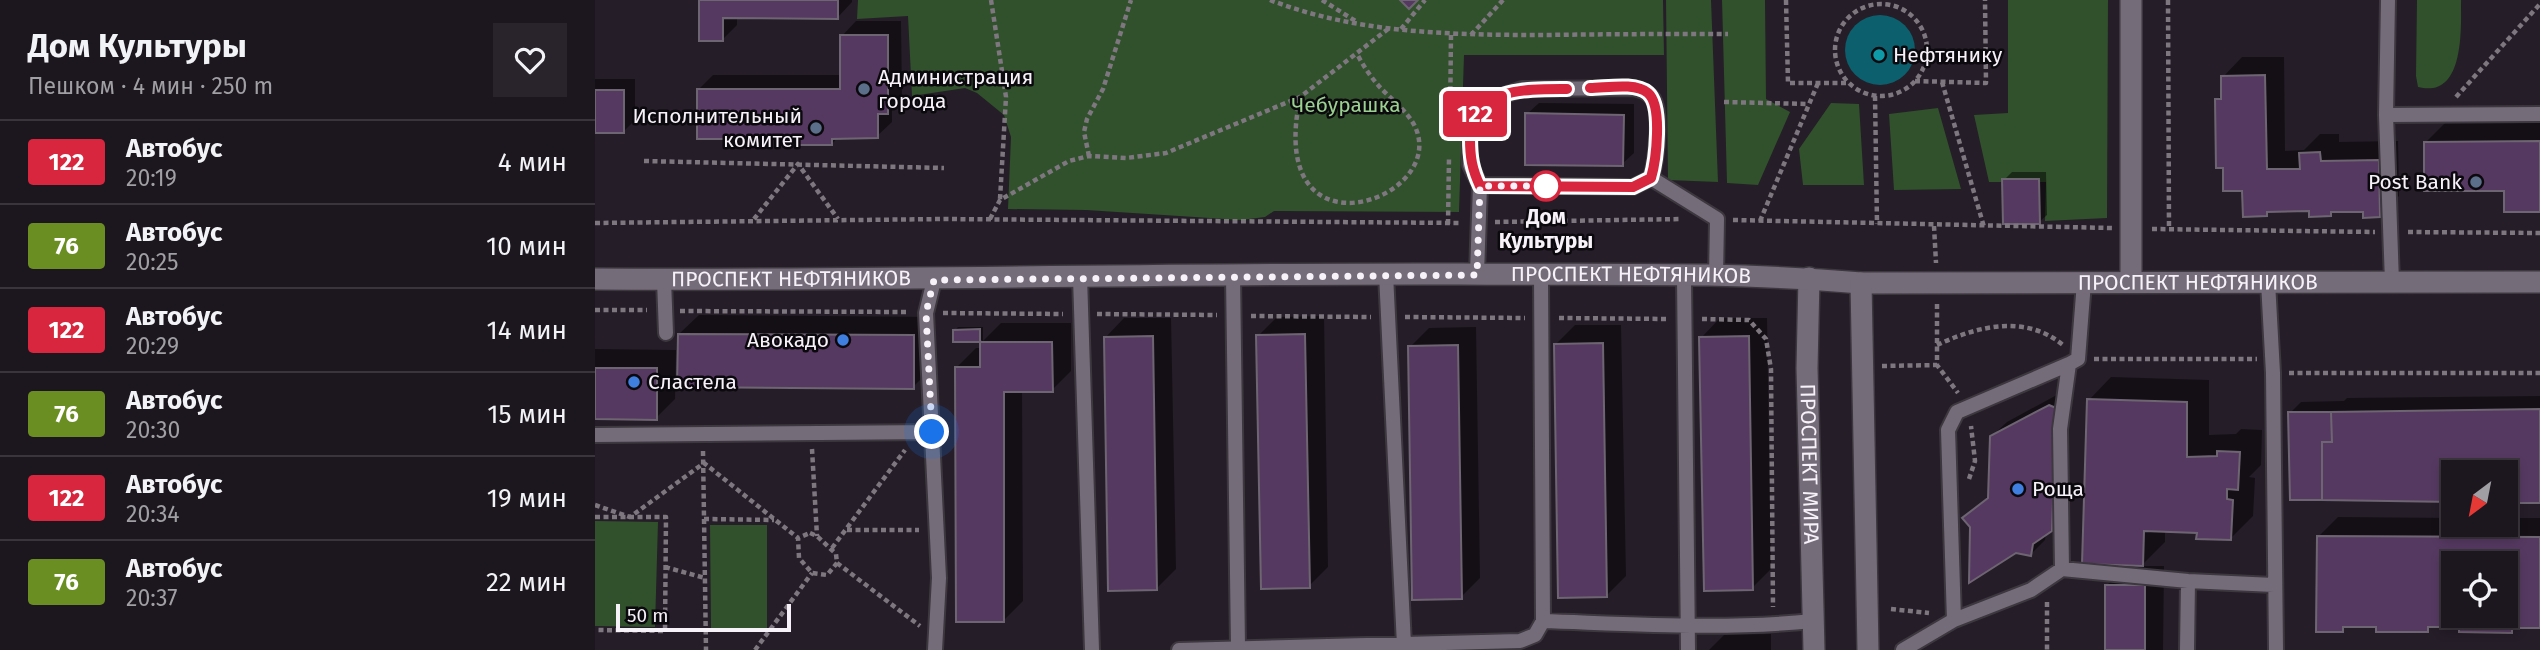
<!DOCTYPE html>
<html lang="ru">
<meta charset="utf-8">
<style>
:root{--surface:#1c161e;--page:#29232b;--text:#f1f3f6;--muted:#a09fa4;--line:#3a353c}
body{margin:0;font-family:"Fira Sans",sans-serif;background:var(--page);color:var(--text);height:100vh;display:flex;flex-direction:column;font-size:26px;white-space:nowrap}
*{box-sizing:border-box;margin:0}
p{font-size:23px;color:var(--muted)}
.icon{flex:none;width:38px;height:38px;fill:none;stroke:currentColor;stroke-width:2;stroke-linecap:round;stroke-linejoin:round}
.map{position:relative;flex:1;overflow:hidden}
.sheet{display:flex;flex-direction:column;background:var(--surface);width:595px}
.sheet>*{flex:none}
.badge{padding:0 14px;border-radius:5px;font-size:24px;line-height:46px}
.needle{width:46px;rotate:212deg}
.tools{position:absolute;left:1846px;top:460px;display:grid;gap:14px}
.tools a{display:grid;place-items:center;width:77px;height:77px;border-radius:0px;background:var(--surface);box-shadow:0 4px 10px #0003,0 0 0 2px var(--line);font-size:35px}
.scale{position:absolute;left:21px;bottom:18px;width:175px;box-sizing:border-box;padding-left:7px;border:4px solid #f7f2f9;border-top:0;font-size:19px;line-height:24px;white-space:nowrap;color:#f7f2f9;-webkit-text-stroke:5px #0c090e;paint-order:stroke}
.you{position:absolute;width:35px;height:35px;margin:-18px;border:5px solid #fff;border-radius:50%;background:#1a73e8;box-shadow:0 0 0 10px #1a73e833}
.map>.badge{position:absolute;translate:-50% -50%;box-shadow:0 0 0 4px #fff}
.round{display:grid;place-items:center;flex:none;width:74px;height:74px;border-radius:0px;background:var(--page)}
.headline{display:flex;align-items:center;justify-content:space-between;height:119px;padding:0 28px}
h1{font-size:33px;font-weight:700;line-height:52px}
ul{padding:0;list-style:none}
li{display:flex;align-items:center;gap:21px;height:84px;padding:0 28px;border-top:2px solid var(--line)}
li div{flex:1}
li b{display:block;font-size:26px}
li em{font-style:normal}
li .badge{min-width:77px;font-weight:700;text-align:center}
main{display:flex;flex:1;min-height:0}
.map>svg:first-child{display:block}
</style>
<main>
<section class="sheet">
<div class="headline"><div><h1>Дом Культуры</h1><p>Пешком · 4 мин · 250 m</p></div><a class="round"><svg class="icon" aria-label="heart" viewBox="0 0 24 24"><path d="M12 20l-8-8c-3-5 5-10 8-4 3-6 11-1 8 4z"/></svg></a></div>
<ul>
<li><span class="badge" style="background:#d7263d;color:#fff">122</span><div><b>Автобус</b><p>20:19</p></div><em>4 мин</em></li>
<li><span class="badge" style="background:#6b8e23;color:#fff">76</span><div><b>Автобус</b><p>20:25</p></div><em>10 мин</em></li>
<li><span class="badge" style="background:#d7263d;color:#fff">122</span><div><b>Автобус</b><p>20:29</p></div><em>14 мин</em></li>
<li><span class="badge" style="background:#6b8e23;color:#fff">76</span><div><b>Автобус</b><p>20:30</p></div><em>15 мин</em></li>
<li><span class="badge" style="background:#d7263d;color:#fff">122</span><div><b>Автобус</b><p>20:34</p></div><em>19 мин</em></li>
<li><span class="badge" style="background:#6b8e23;color:#fff">76</span><div><b>Автобус</b><p>20:37</p></div><em>22 мин</em></li>
</ul>
</section>
<div class="map">
<svg width="1945" height="650" viewBox="0 0 1945 650">
<rect width="100%" height="100%" fill="#251d28"/>
<path fill="#30512b" d="M 263,0 L 1068,0 L 1069,55 L 869,55 L 864,212 L 679,211 L 670,217 L 646,220 L 491,210 L 413,209 L 416,137 L 409,115 L 382,93 L 370,88 L 317,96 L 313,16 L 262,19 Z
M 1071,0 L 1116,0 L 1123,182 L 1073,180 Z
M 1127,0 L 1170,0 L 1171,99 L 1195,112 L 1163,185 L 1132,183 Z
M 1413,0 L 1513,0 L 1512,218 L 1450,221 L 1451,182 L 1394,182 L 1379,115 L 1413,113 Z
M 1822,0 L 1866,0 C 1866,29 1870,99 1823,87 L 1821,76 Z
M 1236,103 L 1264,104 L 1269,185 L 1208,185 L 1204,149 Z
M 1343,108 L 1366,189 L 1299,190 L 1294,114 Z
M 0,521 L 63,522 L 60,627 L 0,626 Z
M 115,525 L 172,525 L 172,628 L 116,628 Z"/>
<path fill="#0c5f6d" d="M1250 50a35 35 0 1 1 70 0a35 35 0 1 1-70 0Z"/>
<path fill="#0007" fill-rule="evenodd" d="M 106,0 L 257,0 L 257,2 L 243,17 L 142,17 L 142,25 L 127,40 Z
M 261,21 L 306,21 L 307,98 L 297,108 L 297,122 L 282,136 L 243,137 L 237,144 L 205,137 L 103,90 L 118,75 L 247,75 L 247,36 Z
M 1647,57 L 1689,57 L 1690,151 L 1709,150 L 1725,134 L 1744,134 L 1744,142 L 1803,141 L 1804,196 L 1784,215 L 1769,210 L 1716,215 L 1716,209 L 1676,210 L 1671,215 L 1649,189 L 1629,166 L 1622,100 L 1628,93 L 1628,77 Z
M 0,79 L 40,79 L 40,120 L 28,132 L 0,132 Z
M 944,103 L 1039,104 L 1039,153 L 1027,164 L 932,114 Z
M 1850,123 L 1945,123 L 1945,210 L 1831,142 Z
M 1417,172 L 1451,172 L 1452,215 L 1444,222 L 1409,180 Z
M 104,315 L 337,317 L 337,368 L 318,387 L 84,334 Z
M 729,316 L 733,567 L 714,586 L 663,336 L 682,317 Z
M 529,318 L 576,318 L 581,569 L 562,588 L 510,338 Z
M 1125,318 L 1172,318 L 1176,569 L 1157,588 L 1106,338 Z
M 406,323 L 476,323 L 476,371 L 457,390 L 427,390 L 428,601 L 409,620 L 362,367 L 381,348 L 387,348 L 387,340 L 360,340 L 360,330 L 363,327 L 388,327 L 388,341 Z
M 980,325 L 1026,325 L 1031,576 L 1012,595 L 961,344 Z
M 881,327 L 885,578 L 866,597 L 815,347 L 834,328 Z
M 0,349 L 81,350 L 80,399 L 61,418 L 0,417 Z
M 1516,377 L 1614,380 L 1614,435 L 1641,434 L 1646,429 L 1667,430 L 1666,465 L 1654,477 L 1660,478 L 1658,516 L 1636,538 L 1603,532 L 1570,530 L 1570,542 L 1546,566 L 1569,566 L 1568,650 L 1512,650 L 1512,585 L 1534,564 L 1494,400 Z
M 1469,391 L 1475,394 L 1471,514 L 1451,533 L 1450,540 L 1436,554 L 1377,526 L 1369,518 L 1395,495 L 1397,436 L 1412,422 Z
M 1945,396 L 1945,501 L 1911,501 L 1911,472 L 1858,472 L 1858,500 L 1727,498 L 1695,413 L 1706,402 L 1749,401 L 1752,398 Z
M 1743,517 L 1858,518 L 1858,525 L 1911,525 L 1911,518 L 1945,518 L 1945,626 L 1921,626 L 1916,631 L 1866,626 L 1837,626 L 1832,630 L 1752,625 L 1747,630 L 1723,537 ZM 1858,564 L 1911,564 L 1911,616 L 1858,616 Z
M 1176,634 L 1176,650 L 1114,650 L 1129,635 Z"/>
<path fill="#563961" stroke="#6e6572" stroke-width="2" fill-rule="evenodd" d="M 104,0 L 243,0 L 243,19 L 128,18 L 128,41 L 104,41 Z
M 805,0 L 823,0 L 814,9 Z
M 245,35 L 293,35 L 293,114 L 283,114 L 283,138 L 237,139 L 237,145 L 203,145 L 203,139 L 102,139 L 102,89 L 245,89 Z
M 1670,75 L 1672,169 L 1705,169 L 1704,153 L 1725,152 L 1726,161 L 1784,160 L 1785,217 L 1768,218 L 1768,212 L 1736,212 L 1736,216 L 1714,217 L 1714,211 L 1672,212 L 1672,216 L 1648,217 L 1647,191 L 1628,191 L 1628,168 L 1621,168 L 1620,99 L 1626,99 L 1626,76 Z
M 0,90 L 29,90 L 29,133 L 0,133 Z
M 930,113 L 1029,115 L 1028,166 L 930,165 Z
M 1945,141 L 1945,212 L 1909,212 L 1909,191 L 1829,191 L 1829,142 Z
M 1407,179 L 1444,179 L 1445,224 L 1408,224 Z
M 385,329 L 385,342 L 358,342 L 358,330 Z
M 83,334 L 319,335 L 319,389 L 82,387 Z
M 710,334 L 715,588 L 666,589 L 661,335 Z
M 558,336 L 562,590 L 513,591 L 509,337 Z
M 1154,336 L 1158,590 L 1109,591 L 1104,337 Z
M 385,342 L 457,342 L 458,392 L 409,392 L 409,622 L 361,622 L 360,367 L 385,367 Z
M 1008,343 L 1012,597 L 963,598 L 959,344 Z
M 863,345 L 867,599 L 817,600 L 813,346 Z
M 0,368 L 62,368 L 62,420 L 0,419 Z
M 1492,399 L 1592,402 L 1592,457 L 1622,456 L 1622,451 L 1645,452 L 1643,490 L 1632,489 L 1632,499 L 1638,500 L 1636,540 L 1601,539 L 1602,533 L 1549,531 L 1548,566 L 1487,564 Z
M 1454,405 L 1461,408 L 1457,531 L 1438,544 L 1436,556 L 1421,553 L 1374,583 L 1375,527 L 1367,518 L 1393,498 L 1395,436 Z
M 1945,409 L 1945,503 L 1911,503 L 1911,472 L 1858,472 L 1858,502 L 1727,500 L 1727,442 L 1737,442 L 1736,412 Z
M 1693,412 L 1736,412 L 1737,442 L 1727,442 L 1727,500 L 1695,500 Z
M 1722,536 L 1945,537 L 1945,628 L 1917,628 L 1917,633 L 1864,632 L 1864,627 L 1833,627 L 1833,632 L 1781,632 L 1781,627 L 1748,627 L 1748,632 L 1721,632 ZM 1858,564 L 1911,564 L 1911,616 L 1858,616 Z
M 1510,585 L 1550,585 L 1550,650 L 1510,650 Z"/>
<g fill="none" stroke-linecap="round" stroke-linejoin="round">
<g stroke="#3d373f" stroke-width="18">
<path id="lane" d="M 1793,0 L 1791,115 L 1797,282
M 1791,115 L 1945,114
M 1056,178 L 1122,219 L 1121,277
M 791,274 L 809,645
M 882,274 L 885,185 L 875,165 L 875,124 L 880,114 L 895,100 L 927,89 L 1039,88 C 1047,90 1053,92 1058,99 C 1067,114 1061,161 1056,178 L 1038,187 L 885,185
M 946,274 L 948,621
M 638,275 L 643,647
M 485,277 L 497,650
M 1089,277 L 1093,650
M 69,280 L 71,333
M 339,280 L 331,313 L 344,578 L 340,650
M 1489,282 L 1483,359 L 1474,364 L 1465,429 L 1467,569 L 1593,581 L 1679,585
M 1673,282 L 1678,373 L 1681,650
M 0,435 L 337,432
M 1359,620 L 1353,430 L 1362,412 L 1474,364
M 584,650 L 925,641 L 940,635 L 948,621 C 1038,624 1129,630 1218,621
M 1308,650 L 1359,620 L 1436,590 L 1467,569
M 1592,650 L 1593,581"/>
</g>
<g stroke="#3d373f" stroke-width="24">
<g id="secondary">
<path d="M 1536,0 L 1536,282"/>
<path id="s1" d="M 1214,278 L 1212,368 L 1219,650"/>
<path id="s2" d="M 0,279 C 288,281 577,273 865,274 C 998,275 1133,271 1266,283 L 1945,282"/>
<path d="M 1266,283 L 1273,650"/>
</g>
</g>
<path stroke="#7e7780" stroke-width="4.5" stroke-dasharray="5 3.5" stroke-linecap="butt" d="M 396,0 L 411,97 L 405,199
M 675,0 C 763,34 859,35 952,35 C 1013,34 1073,34 1133,34
M 727,0 L 762,22
M 1191,0 L 1193,83 L 1252,83
M 1573,0 L 1574,229
M1240 50a46 46 0 1 1 92 0a46 46 0 1 1-92 0Z
M 806,29 L 830,0
M 876,35 L 908,0
M 1320,81 L 1391,83 L 1390,0
M 1347,82 L 1389,227
M 1280,96 L 1282,224
M 1861,97 L 1945,4
M 705,98 C 671,259 841,204 823,135 C 818,114 796,100 783,85 C 775,76 768,65 762,54
M 1129,102 L 1213,104
M 855,125 L 856,34
M 494,156 L 489,132 L 492,119 L 508,89 L 536,0
M 49,161 L 349,168
M 159,219 L 203,164 L 243,219
M 395,219 L 405,200 L 474,161 L 494,156 L 531,158 L 571,153 L 705,97 L 793,29
M 1138,220 L 1517,228
M 1165,221 L 1223,83
M 900,222 L 1087,219
M 0,223 L 349,219 L 866,223
M 853,224 L 854,158
M 1339,226 L 1341,263
M 1557,229 L 1780,232
M 1813,232 L 1945,233
M 1342,304 L 1342,365 L 1363,393
M 0,310 L 52,310
M 85,311 L 314,312
M 348,313 L 468,314
M 502,314 L 622,315
M 656,316 L 776,317
M 810,317 L 930,318
M 964,318 L 1074,319
M 1107,319 L 1154,320 L 1171,339 L 1176,369 L 1178,607
M 1342,345 C 1383,326 1430,314 1468,345
M 1499,359 L 1662,359
M 1287,366 L 1342,365
M 1694,373 L 1945,373
M 217,449 L 222,536
M 108,451 L 111,650
M 1374,479 L 1380,461 L 1376,426
M 0,505 L 35,517 L 109,463 L 203,538
M 0,517 L 71,517 L 70,631 L 0,630
M 109,519 L 179,520
M 252,530 L 324,530
M 215,533 L 222,536 L 241,554 L 242,563 L 232,575 L 217,573 L 204,558 L 203,538 Z
M 237,548 L 310,450
M 242,563 L 325,626
M 70,567 L 110,578
M 1452,602 L 1452,650
M 1296,609 L 1334,613
M 160,650 L 217,573"/>
<use href="#lane" stroke="#756c79" stroke-width="14"/>
<use href="#secondary" stroke="#756c79" stroke-width="21"/>
</g>
<g fill="none" stroke-linecap="round" stroke-linejoin="round">
<g stroke="#fff" stroke-width="16">
<path id="line" d="M 972,89 C 934,89 875,87 875,139 C 875,157 877,169 885,186 L 1038,187 L 1056,178 C 1061,161 1068,106 1053,93 C 1040,82 1011,88 995,88"/>
</g>
<use href="#line" stroke="#d7263d" stroke-width="10"/>
<path stroke="#f7f2f9" stroke-width="7" stroke-dasharray="0 12.6" d="M 337,432 L 331,313 L 339,280 L 882,275 L 885,186 L 962,186 L 951,186"/>
</g>
<circle fill="#0f9aa8" stroke="#0c090e" stroke-width="2.5" cx="1284" cy="55" r="7"/>
<g fill="#5c6f8a" stroke="#0c090e" stroke-width="2.5">
<circle cx="269" cy="89" r="7"/>
<circle cx="221" cy="128" r="7"/>
<circle cx="1881" cy="182" r="7"/>
</g>
<circle fill="#fff" stroke="#d7263d" stroke-width="3.5" cx="951" cy="186" r="14"/>
<g fill="#3f7fe0" stroke="#0c090e" stroke-width="2.5">
<circle cx="248" cy="340" r="7"/>
<circle cx="39" cy="382" r="7"/>
<circle cx="1423" cy="489" r="7"/>
</g>
<g text-anchor="middle" stroke-width="5" stroke-linejoin="round" paint-order="stroke">
<g font-size="21" fill="#f7f2f9" stroke="#0c090e" text-anchor="start">
<text x="1298" y="62">Нефтянику</text>
<text x="283" y="84">Администрация<tspan x="283" dy="24">города</tspan></text>
<text x="207" y="123" text-anchor="end">Исполнительный<tspan x="207" dy="24">комитет</tspan></text>
<text x="1867" y="189" text-anchor="end">Post Bank</text>
<text x="234" y="347" text-anchor="end">Авокадо</text>
<text x="53" y="389">Сластела</text>
<text x="1437" y="496">Роща</text>
</g>
<g font-size="21" fill="#9ad190" stroke="#0c090e">
<text x="751" y="112">Чебурашка</text>
</g>
<g font-size="21" font-weight="bold" fill="#f7f2f9" stroke="#0c090e">
<text x="951" y="224">Дом<tspan x="951" dy="24">Культуры</tspan></text>
</g>
<g font-size="21" fill="#f7f2f9" stroke="#0c090e">
<text dy="7" stroke="none"><textPath href="#s2" startOffset="1036">ПРОСПЕКТ НЕФТЯНИКОВ</textPath></text>
<text dy="7" stroke="none"><textPath href="#s2" startOffset="196">ПРОСПЕКТ НЕФТЯНИКОВ</textPath></text>
<text dy="7" stroke="none"><textPath href="#s2" startOffset="1603">ПРОСПЕКТ НЕФТЯНИКОВ</textPath></text>
<text dy="7" stroke="none"><textPath href="#s1" startOffset="186">ПРОСПЕКТ МИРА</textPath></text>
</g>
</g>
</svg>
<div class="tools">
<a><svg class="needle" viewBox="-14 -14 28 28"><path d="M0-13l5 13h-10z" fill="#e53935"/><path d="M0 13l5-13h-10z" fill="#a09fa4"/></svg></a>
<a><svg class="icon" aria-label="locate" viewBox="0 0 24 24"><circle cx="12" cy="12" r="6"/><path d="M12 2v4M12 18v4M2 12h4M18 12h4"/></svg></a>
</div>
<div class="scale">50 m</div>
<div class="you" style="left:337px;top:432px"></div>
<b class="badge" style="left:880px;top:114px;background:#d7263d;color:#fff">122</b>
</div>
</main>
